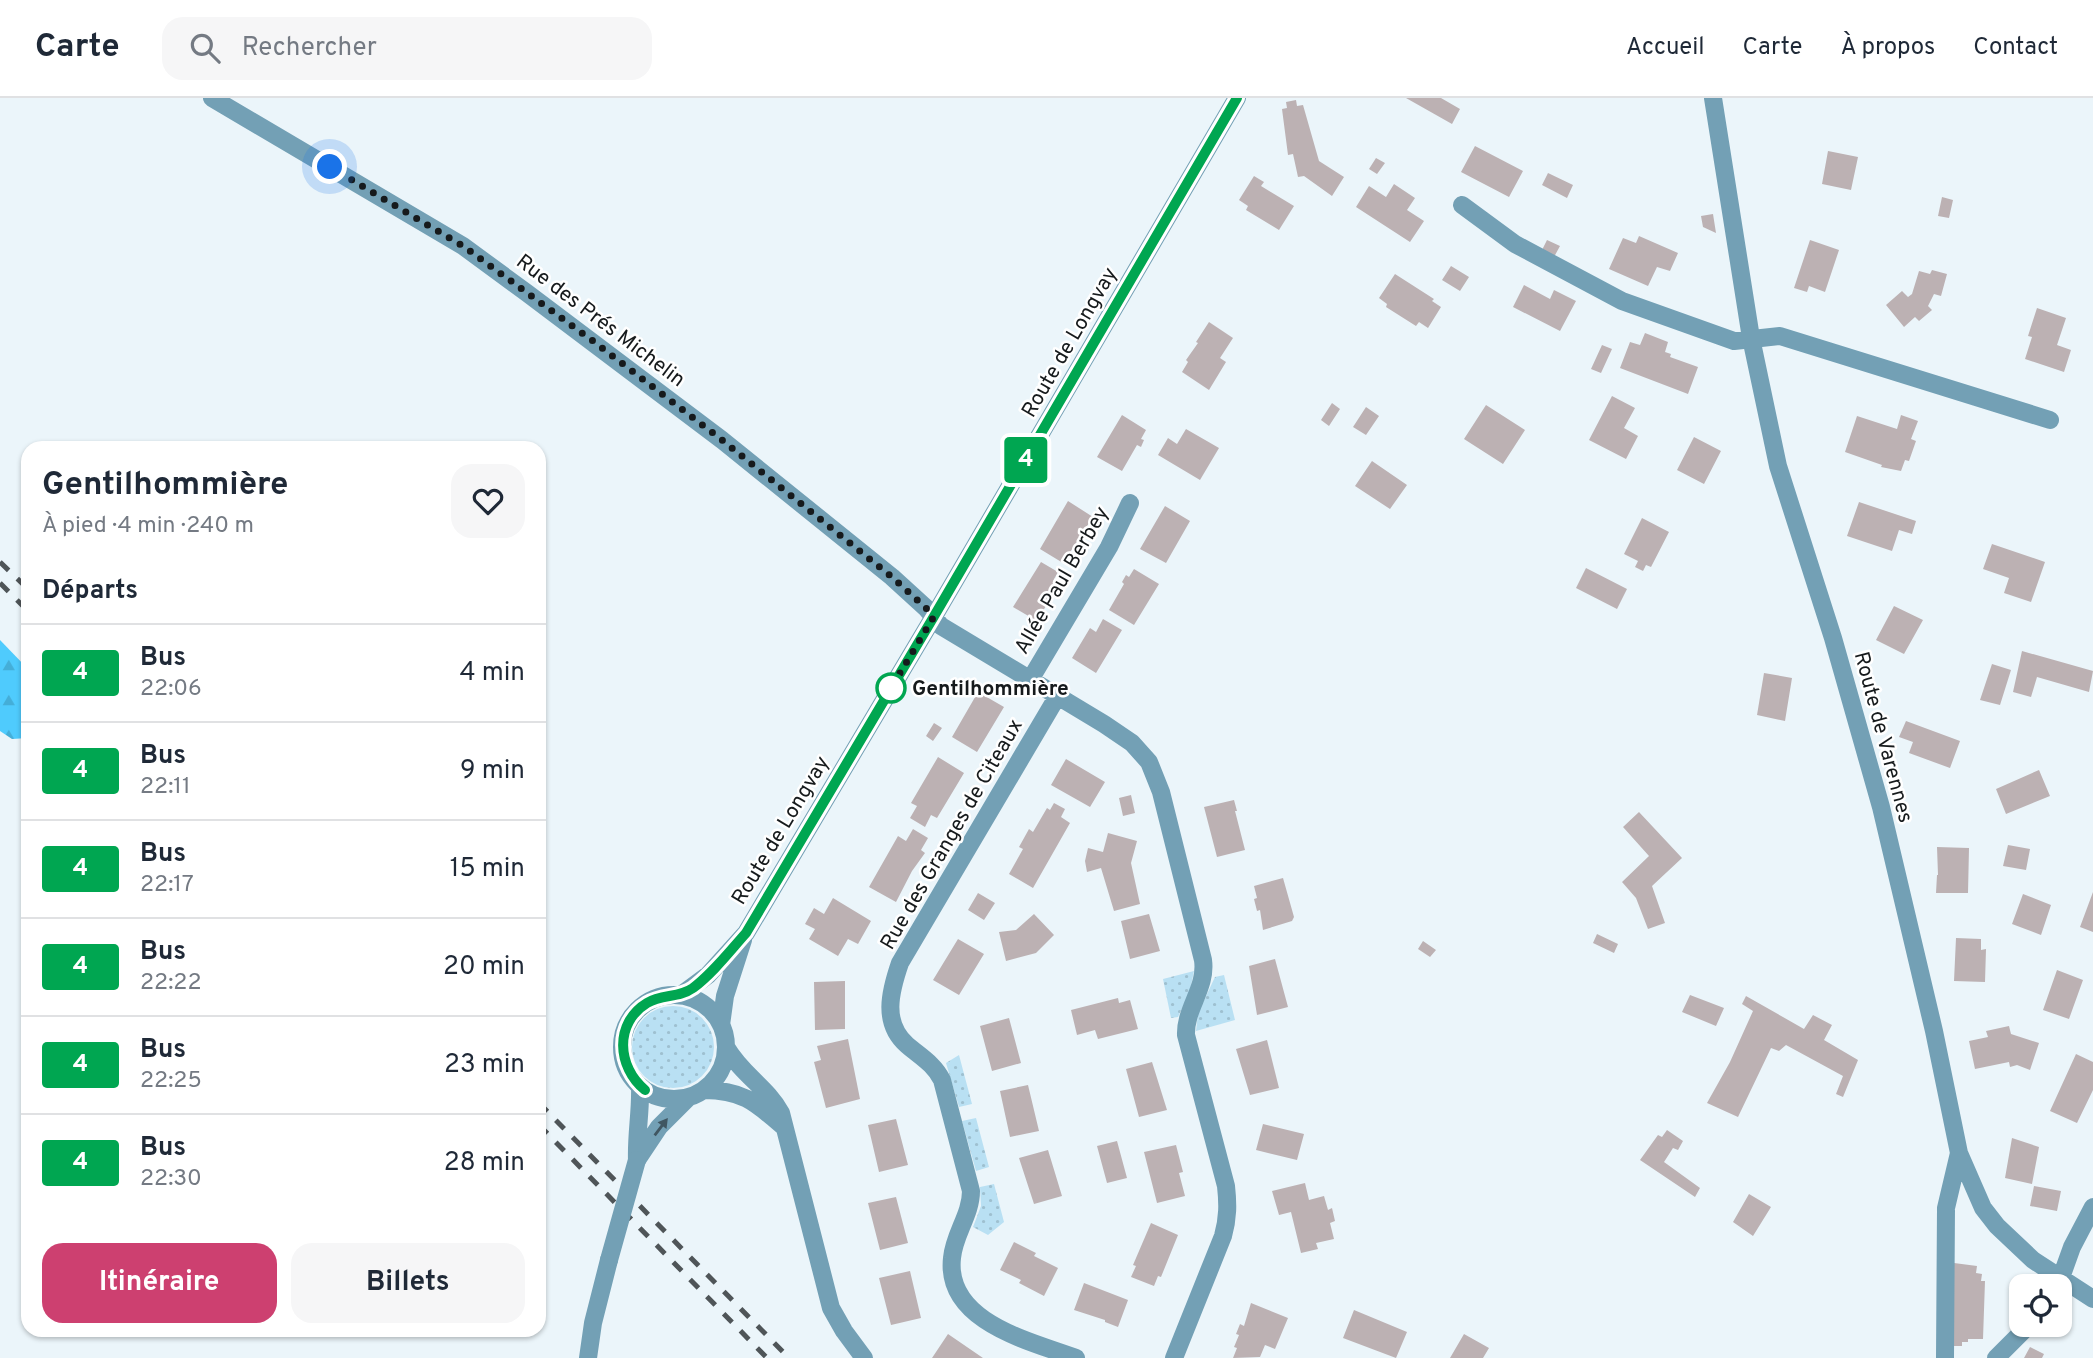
<!DOCTYPE html>
<html lang="fr">
<meta charset="utf-8">
<style>
:root{--surface:#fff;--page:#f6f6f7;--text:#1f2937;--muted:#747a83;--line:#e0e1e3;--accent:#cd4070}
body{margin:0;font-family:Overpass,sans-serif;background:var(--page);color:var(--text);height:100vh;display:flex;flex-direction:column;font-size:26px;white-space:nowrap}
*{box-sizing:border-box;margin:0}
p{font-size:23px;color:var(--muted)}
.icon{flex:none;width:38px;height:38px;fill:none;stroke:currentColor;stroke-width:2;stroke-linecap:round;stroke-linejoin:round}
.map{position:relative;flex:1;overflow:hidden}
.sheet{position:absolute;left:21px;top:343px;width:525px;height:896px;display:flex;flex-direction:column;background:var(--surface);border-radius:21px;box-shadow:0 2px 5px #0004}
.sheet>*{flex:none}
.badge{padding:0 14px;border-radius:5px;font-size:24px;line-height:46px}
.buttons{position:absolute;left:2009px;top:1176px;display:grid;gap:14px}
.buttons a{display:grid;place-items:center;width:63px;height:63px;border-radius:14px;background:var(--surface);box-shadow:0 2px 5px #0004;font-size:35px}
.you{position:absolute;width:35px;height:35px;margin:-18px;border:5px solid #fff;border-radius:50%;background:#1a73e8;box-shadow:0 0 0 10px #1a73e833}
.map>.badge{position:absolute;translate:-50% -50%;box-shadow:0 0 0 4px #fff}
h2{padding:0 21px;font-size:26px;line-height:63px}
.round{display:grid;place-items:center;flex:none;width:74px;height:74px;border-radius:21px;background:var(--page)}
.headline{display:flex;align-items:center;justify-content:space-between;height:119px;padding:0 21px}
h1{font-size:33px;font-weight:700;line-height:52px}
.button{display:flex;gap:14px;margin-top:auto;padding:14px 21px}
.button a{flex:1;height:80px;border-radius:21px;background:var(--accent);color:#fff;font-size:28px;font-weight:700;line-height:80px;text-align:center}
.button a+a{background:var(--page);color:var(--text)}
ul{padding:0;list-style:none}
li{display:flex;align-items:center;gap:21px;height:98px;padding:0 21px;border-top:2px solid var(--line)}
li div{flex:1}
li b{display:block;font-size:26px}
li em{font-style:normal}
li .badge{min-width:77px;font-weight:700;text-align:center}
header{display:flex;align-items:center;gap:42px;box-sizing:border-box;height:98px;padding:0 35px;background:var(--surface);border-bottom:2px solid var(--line)}
header strong{font-size:33px}
nav{display:flex;gap:38px;margin-inline-start:auto;font-size:24px}
.search{width:490px;height:63px;background:var(--page);display:flex;align-items:center;gap:18px;box-sizing:border-box;padding:0 24px;border-radius:21px;color:var(--muted);font-size:26px}
.map>svg:first-child{display:block}
</style>
<header>
<strong>Carte</strong>
<div class="search"><svg class="icon" aria-label="search" viewBox="0 0 24 24"><circle cx="10" cy="10" r="6"/><path d="M15 15l6 6"/></svg>Rechercher</div>
<nav><a>Accueil</a><a>Carte</a><a>À propos</a><a>Contact</a></nav>
</header>
<div class="map">
<svg width="2093" height="1260" viewBox="0 0 2093 1260">
<defs>
<pattern id="grass-dots" width="8" height="8" patternUnits="userSpaceOnUse" patternTransform="scale(1.75)"><rect width="8" height="8" fill="#b9e0f3"/><path d="M2 2h.1M6 6h.1" fill="none" stroke="#9ec0d0" stroke-width="1.8" stroke-linecap="round"/></pattern>
<pattern id="forest-firs" width="22" height="20" patternUnits="userSpaceOnUse" patternTransform="scale(1.75)"><rect width="22" height="20" fill="#4fcbfd"/><path d="M5 1l3.5 6h-7zM16 11l3.5 6h-7z" fill="#44aed8"/></pattern>
</defs>
<rect width="100%" height="100%" fill="#ebf5fa"/>
<path fill="url(#grass-dots)" d="M 1194,873 L 1190,893 L 1178,919 L 1171,920 L 1163,881 Z
M 1224,877 L 1235,922 L 1196,933 L 1198,915 L 1215,879 Z
M632 949a41 41 0 1 1 82 0a41 41 0 1 1-82 0Z
M 959,957 L 972,1006 L 959,1009 L 946,965 Z
M 976,1020 L 989,1069 L 976,1073 L 962,1023 Z
M 994,1086 L 1004,1124 L 988,1137 L 973,1129 L 981,1108 L 980,1089 Z"/>
<path fill="url(#forest-firs)" d="M 0,542 L 28,571 L 28,640 L 12,641 L 0,633 Z"/>
<path fill="#bcb1b3" d="M 1406,0 L 1441,0 L 1460,11 L 1452,26 Z
M 1296,2 L 1297,8 L 1303,7 L 1319,63 L 1344,79 L 1332,98 L 1304,78 L 1298,79 L 1293,56 L 1288,57 L 1282,11 L 1287,10 L 1286,4 Z
M 1475,48 L 1523,73 L 1509,99 L 1461,74 Z
M 1828,53 L 1858,59 L 1851,92 L 1822,86 Z
M 1376,60 L 1385,65 L 1377,76 L 1369,71 Z
M 1548,75 L 1573,87 L 1567,100 L 1542,87 Z
M 1254,78 L 1264,84 L 1261,88 L 1294,108 L 1279,132 L 1246,112 L 1248,108 L 1239,102 Z
M 1394,86 L 1415,100 L 1407,112 L 1424,123 L 1410,144 L 1356,109 L 1369,88 L 1386,99 Z
M 1942,99 L 1953,102 L 1949,120 L 1938,118 Z
M 1713,116 L 1716,135 L 1703,129 L 1701,118 Z
M 1639,138 L 1678,155 L 1670,173 L 1657,169 L 1648,188 L 1609,171 L 1623,140 L 1636,145 Z
M 1547,142 L 1560,148 L 1554,159 L 1542,152 Z
M 1810,142 L 1839,152 L 1825,194 L 1809,188 L 1807,194 L 1794,190 Z
M 1451,168 L 1469,179 L 1460,193 L 1442,182 Z
M 1932,172 L 1947,176 L 1941,198 L 1934,196 L 1928,208 L 1932,212 L 1919,223 L 1915,219 L 1904,229 L 1886,207 L 1902,193 L 1908,199 L 1912,196 L 1919,173 L 1930,176 Z
M 1395,176 L 1434,201 L 1432,203 L 1441,209 L 1428,230 L 1419,224 L 1416,228 L 1386,209 L 1387,206 L 1379,200 Z
M 1524,187 L 1550,201 L 1554,192 L 1576,203 L 1560,233 L 1513,209 Z
M 2037,210 L 2066,220 L 2057,247 L 2071,252 L 2064,274 L 2025,261 L 2032,239 L 2028,238 Z
M 1209,224 L 1233,240 L 1220,260 L 1226,264 L 1209,292 L 1182,274 L 1188,264 L 1186,262 L 1198,245 L 1196,244 Z
M 1645,235 L 1668,244 L 1665,254 L 1671,256 L 1670,259 L 1698,269 L 1688,296 L 1620,270 L 1630,244 L 1640,247 Z
M 1602,247 L 1612,251 L 1601,275 L 1591,271 Z
M 1612,298 L 1635,310 L 1624,330 L 1638,338 L 1626,361 L 1589,342 Z
M 1332,305 L 1340,311 L 1329,328 L 1321,322 Z
M 1486,307 L 1525,332 L 1503,366 L 1464,341 Z
M 1366,309 L 1379,318 L 1366,337 L 1353,329 Z
M 1122,317 L 1146,332 L 1141,341 L 1144,342 L 1141,349 L 1137,347 L 1122,373 L 1097,359 Z
M 1901,317 L 1918,323 L 1911,341 L 1916,343 L 1909,363 L 1905,362 L 1901,373 L 1881,369 L 1882,367 L 1845,354 L 1857,318 L 1897,331 Z
M 1186,331 L 1219,350 L 1200,382 L 1158,357 L 1168,340 L 1177,346 Z
M 1694,339 L 1721,353 L 1704,386 L 1677,372 Z
M 1372,363 L 1407,387 L 1390,411 L 1355,388 Z
M 1068,403 L 1093,419 L 1063,465 L 1040,451 Z
M 1859,404 L 1916,423 L 1912,436 L 1899,432 L 1892,453 L 1847,438 Z
M 1165,408 L 1190,423 L 1166,465 L 1140,451 Z
M 1642,420 L 1669,434 L 1651,469 L 1646,467 L 1643,473 L 1635,469 L 1638,463 L 1624,456 Z
M 1992,446 L 2045,464 L 2031,504 L 2004,495 L 2009,480 L 1983,471 Z
M 1041,464 L 1058,474 L 1053,483 L 1059,486 L 1037,523 L 1013,509 Z
M 1586,470 L 1627,491 L 1617,511 L 1576,490 Z
M 1134,471 L 1159,486 L 1134,527 L 1109,512 L 1124,486 L 1122,484 L 1126,477 L 1129,479 Z
M 1894,508 L 1923,522 L 1904,556 L 1876,542 Z
M 1103,521 L 1122,532 L 1096,575 L 1072,560 L 1090,530 L 1096,534 Z
M 2022,553 L 2093,573 L 2089,594 L 2037,579 L 2031,599 L 2013,594 Z
M 1992,566 L 2011,572 L 2000,607 L 1980,602 Z
M 1764,575 L 1792,580 L 1785,623 L 1757,617 Z
M 978,594 L 1004,609 L 977,654 L 952,639 Z
M 1906,623 L 1960,643 L 1950,670 L 1909,655 L 1913,644 L 1899,639 Z
M 934,625 L 942,630 L 933,643 L 926,638 Z
M 938,659 L 964,675 L 937,720 L 931,717 L 925,729 L 910,720 L 917,708 L 911,705 Z
M 1066,661 L 1105,684 L 1090,709 L 1051,687 Z
M 2039,672 L 2050,698 L 2006,716 L 1996,691 Z
M 1131,697 L 1135,715 L 1123,718 L 1119,700 Z
M 1234,702 L 1237,713 L 1235,713 L 1245,752 L 1217,759 L 1204,709 Z
M 1054,705 L 1065,711 L 1061,719 L 1070,725 L 1033,790 L 1009,776 L 1023,751 L 1019,749 L 1029,731 L 1033,734 L 1047,710 L 1050,712 Z
M 1639,714 L 1682,760 L 1652,788 L 1665,825 L 1648,831 L 1636,800 L 1622,784 L 1649,758 L 1623,729 Z
M 913,731 L 928,740 L 921,752 L 925,755 L 912,773 L 896,804 L 869,789 L 898,738 L 906,743 Z
M 1108,735 L 1137,743 L 1131,765 L 1140,806 L 1114,813 L 1101,770 L 1087,774 L 1085,763 L 1088,750 L 1103,754 Z
M 2008,747 L 2030,751 L 2026,772 L 2003,768 Z
M 1937,749 L 1969,750 L 1968,795 L 1936,795 L 1937,777 L 1938,777 Z
M 1283,780 L 1294,819 L 1292,823 L 1263,832 L 1260,812 L 1257,813 L 1254,801 L 1257,800 L 1254,788 Z
M 2093,794 L 2093,834 L 2080,829 Z
M 978,795 L 995,805 L 984,822 L 968,812 Z
M 2023,796 L 2051,807 L 2041,837 L 2012,826 Z
M 833,800 L 871,823 L 858,846 L 848,841 L 838,858 L 809,841 L 815,831 L 805,826 L 814,810 L 824,816 Z
M 1034,816 L 1054,837 L 1036,855 L 1006,863 L 999,834 L 1016,832 Z
M 1149,816 L 1160,853 L 1130,861 L 1121,823 Z
M 1597,836 L 1618,846 L 1614,855 L 1593,845 Z
M 1956,840 L 1981,841 L 1981,852 L 1986,851 L 1985,884 L 1954,883 Z
M 958,841 L 984,856 L 959,897 L 933,882 Z
M 1423,843 L 1436,852 L 1430,859 L 1418,851 Z
M 1275,861 L 1288,909 L 1257,917 L 1249,868 Z
M 2057,872 L 2083,882 L 2069,921 L 2043,912 Z
M 845,883 L 845,931 L 815,932 L 814,884 Z
M 1690,897 L 1724,910 L 1716,928 L 1682,914 Z
M 1746,898 L 1804,931 L 1813,917 L 1832,927 L 1824,942 L 1858,962 L 1843,999 L 1836,996 L 1843,978 L 1786,947 L 1779,953 L 1771,950 L 1738,1019 L 1707,1005 L 1730,964 L 1753,913 L 1742,906 Z
M 1118,900 L 1119,905 L 1130,902 L 1138,931 L 1098,941 L 1095,932 L 1077,937 L 1071,912 Z
M 1009,920 L 1021,965 L 992,973 L 980,928 Z
M 2009,928 L 2011,936 L 2039,945 L 2030,972 L 2017,967 L 2010,969 L 2009,964 L 1975,971 L 1969,943 L 1988,939 L 1986,933 Z
M 848,941 L 860,1001 L 826,1010 L 814,964 L 821,962 L 817,948 Z
M 1267,942 L 1279,990 L 1250,997 L 1236,951 Z
M 2076,956 L 2093,964 L 2093,992 L 2077,1025 L 2050,1013 Z
M 1152,964 L 1167,1012 L 1139,1019 L 1126,971 Z
M 1028,987 L 1039,1033 L 1010,1039 L 1000,993 Z
M 896,1021 L 908,1067 L 879,1074 L 868,1027 Z
M 1263,1026 L 1304,1036 L 1297,1062 L 1256,1052 Z
M 1667,1032 L 1683,1043 L 1678,1052 L 1673,1050 L 1664,1064 L 1700,1090 L 1695,1099 L 1640,1062 L 1658,1037 L 1662,1039 Z
M 2012,1040 L 2039,1049 L 2032,1086 L 2005,1080 Z
M 1117,1043 L 1127,1080 L 1107,1085 L 1097,1048 Z
M 1176,1047 L 1183,1074 L 1179,1075 L 1185,1098 L 1157,1105 L 1144,1054 Z
M 1048,1052 L 1062,1098 L 1034,1106 L 1019,1060 Z
M 1305,1085 L 1309,1102 L 1324,1098 L 1328,1112 L 1332,1110 L 1335,1123 L 1330,1125 L 1334,1141 L 1316,1145 L 1318,1151 L 1301,1155 L 1291,1114 L 1279,1117 L 1272,1093 Z
M 2034,1088 L 2061,1093 L 2057,1113 L 2030,1108 Z
M 1749,1096 L 1771,1109 L 1753,1138 L 1733,1124 Z
M 896,1099 L 908,1145 L 880,1152 L 868,1105 Z
M 1151,1125 L 1178,1137 L 1161,1179 L 1158,1178 L 1154,1188 L 1131,1179 L 1136,1168 L 1133,1167 Z
M 1014,1144 L 1036,1155 L 1034,1158 L 1058,1170 L 1044,1198 L 1019,1185 L 1021,1182 L 1000,1172 Z
M 1954,1165 L 1977,1168 L 1976,1175 L 1982,1176 L 1981,1183 L 1985,1183 L 1983,1241 L 1968,1241 L 1968,1244 L 1962,1244 L 1962,1248 L 1953,1248 Z
M 910,1173 L 921,1220 L 891,1227 L 879,1180 Z
M 1084,1185 L 1128,1202 L 1118,1229 L 1105,1224 L 1105,1222 L 1074,1212 Z
M 1251,1205 L 1288,1220 L 1275,1251 L 1265,1247 L 1260,1259 L 1233,1260 L 1237,1250 L 1234,1249 L 1239,1237 L 1236,1236 L 1240,1226 L 1244,1228 Z
M 1354,1212 L 1407,1234 L 1396,1260 L 1343,1240 Z
M 948,1236 L 983,1260 L 932,1260 Z
M 1464,1236 L 1489,1250 L 1483,1260 L 1450,1260 Z
M 2030,1249 L 2044,1256 L 2042,1260 L 2024,1260 Z"/>
<g fill="none" stroke-linecap="round" stroke-linejoin="round">
<path stroke="#73a0b5" stroke-width="18" d="M 212,0 L 463,148 L 527,195 L 722,342 L 892,479 L 926,510 L 941,528 L 1104,626 L 1132,645 L 1149,664 L 1161,694 L 1203,862 C 1207,890 1185,910 1186,937 L 1226,1088 C 1228,1106 1228,1120 1223,1138 L 1174,1260
M 1713,0 L 1751,240 L 1778,368 L 1833,540 L 1881,709 L 1934,933 L 1959,1055 L 1983,1110 L 1997,1128 L 2033,1162 L 2093,1201
M 1462,107 L 1515,146 L 1622,203 L 1734,243 L 1780,238 L 2050,322
M 1030,582 L 1109,449 L 1130,405
M 1057,599 L 900,865 C 890,894 882,925 907,947 C 921,959 934,966 942,982 L 971,1093 C 971,1117 954,1136 952,1160 C 945,1224 1030,1243 1076,1260
M 681,897 L 708,877 L 746,835 L 933,520 L 1237,0
M622 949a52 52 0 1 1 104 0a52 52 0 1 1-104 0Z
M 721,927 L 725,898 L 743,842
M 726,949 C 742,977 767,989 781,1015 L 831,1210 L 844,1233 L 864,1260
M 704,992 C 743,992 756,1005 784,1029
M 637,1062 L 659,1029 L 689,999
M 637,1062 C 636,1037 641,1013 640,988
M 2058,1188 L 2072,1149 L 2093,1109
M 588,1260 L 593,1225 L 609,1162
M 1945,1260 L 1946,1110 L 1959,1055
M 1996,1260 L 2029,1227"/>
<path stroke="#4f5558" stroke-width="5" stroke-dasharray="12 12" stroke-linecap="butt" d="M 0,464 L 28,491
M 0,485 L 28,513
M 539,1005 L 789,1260
M 539,1027 L 767,1260"/>
<path stroke="#73a0b5" stroke-width="18" d="M 609,1162 L 637,1062"/>
</g>
<defs><path id="oneway-solid" d="M-6-.8H1V-3.2L6.5 0L1 3.2V.8H-6Z" transform="scale(1.75)"/></defs>
<use fill="#405661" href="#oneway-solid" transform="translate(661 1029) rotate(-53)"/>
<g fill="none" stroke-linecap="round" stroke-linejoin="round">
<g stroke="#fff" stroke-width="16">
<path id="line" d="M 645,992 C 617,969 614,925 647,905 C 662,896 679,900 693,890 C 713,875 729,854 746,835 L 933,520 L 1237,0"/>
</g>
<use href="#line" stroke="#00a651" stroke-width="10"/>
<path stroke="#161a1c" stroke-width="7" stroke-dasharray="0 12.6" d="M 330,69 L 463,148 L 593,243 L 722,342 L 892,479 L 926,510 L 933,520 L 891,590"/>
</g>
<circle fill="#fff" stroke="#00a651" stroke-width="3.5" cx="891" cy="590" r="14"/>
<g text-anchor="middle" stroke-width="5" stroke-linejoin="round" paint-order="stroke">
<g font-size="21" fill="#161a1c" stroke="#fff">
<text transform="translate(601 222) rotate(37)" y="7">Rue des Prés Michelin</text>
<text transform="translate(1069 244) rotate(-60)" y="7">Route de Longvay</text>
<text transform="translate(1061 482) rotate(-60)" y="7">Allée Paul Berbey</text>
<text transform="translate(1884 639) rotate(75)" y="7">Route de Varennes</text>
<text transform="translate(780 732) rotate(-59)" y="7">Route de Longvay</text>
<text transform="translate(951 736) rotate(-60)" y="7">Rue des Granges de Citeaux</text>
</g>
<g font-size="21" font-weight="bold" fill="#161a1c" stroke="#fff" text-anchor="start">
<text x="912" y="597">Gentilhommière</text>
</g>
</g>
</svg>
<div class="buttons">
<a><svg class="icon" aria-label="locate" viewBox="0 0 24 24"><circle cx="12" cy="12" r="6"/><path d="M12 2v4M12 18v4M2 12h4M18 12h4"/></svg></a>
</div>
<div class="you" style="left:330px;top:69px"></div>
<b class="badge" style="left:1026px;top:362px;background:#00a651;color:#fff">4</b>
<section class="sheet">
<div class="headline"><div><h1>Gentilhommière</h1><p>À pied · 4 min · 240 m</p></div><a class="round"><svg class="icon" aria-label="heart" viewBox="0 0 24 24"><path d="M12 20l-8-8c-3-5 5-10 8-4 3-6 11-1 8 4z"/></svg></a></div>
<h2>Départs</h2>
<ul>
<li><span class="badge" style="background:#00a651;color:#fff">4</span><div><b>Bus</b><p>22:06</p></div><em>4 min</em></li>
<li><span class="badge" style="background:#00a651;color:#fff">4</span><div><b>Bus</b><p>22:11</p></div><em>9 min</em></li>
<li><span class="badge" style="background:#00a651;color:#fff">4</span><div><b>Bus</b><p>22:17</p></div><em>15 min</em></li>
<li><span class="badge" style="background:#00a651;color:#fff">4</span><div><b>Bus</b><p>22:22</p></div><em>20 min</em></li>
<li><span class="badge" style="background:#00a651;color:#fff">4</span><div><b>Bus</b><p>22:25</p></div><em>23 min</em></li>
<li><span class="badge" style="background:#00a651;color:#fff">4</span><div><b>Bus</b><p>22:30</p></div><em>28 min</em></li>
</ul>
<div class="button"><a>Itinéraire</a><a>Billets</a></div>
</section>
</div>
